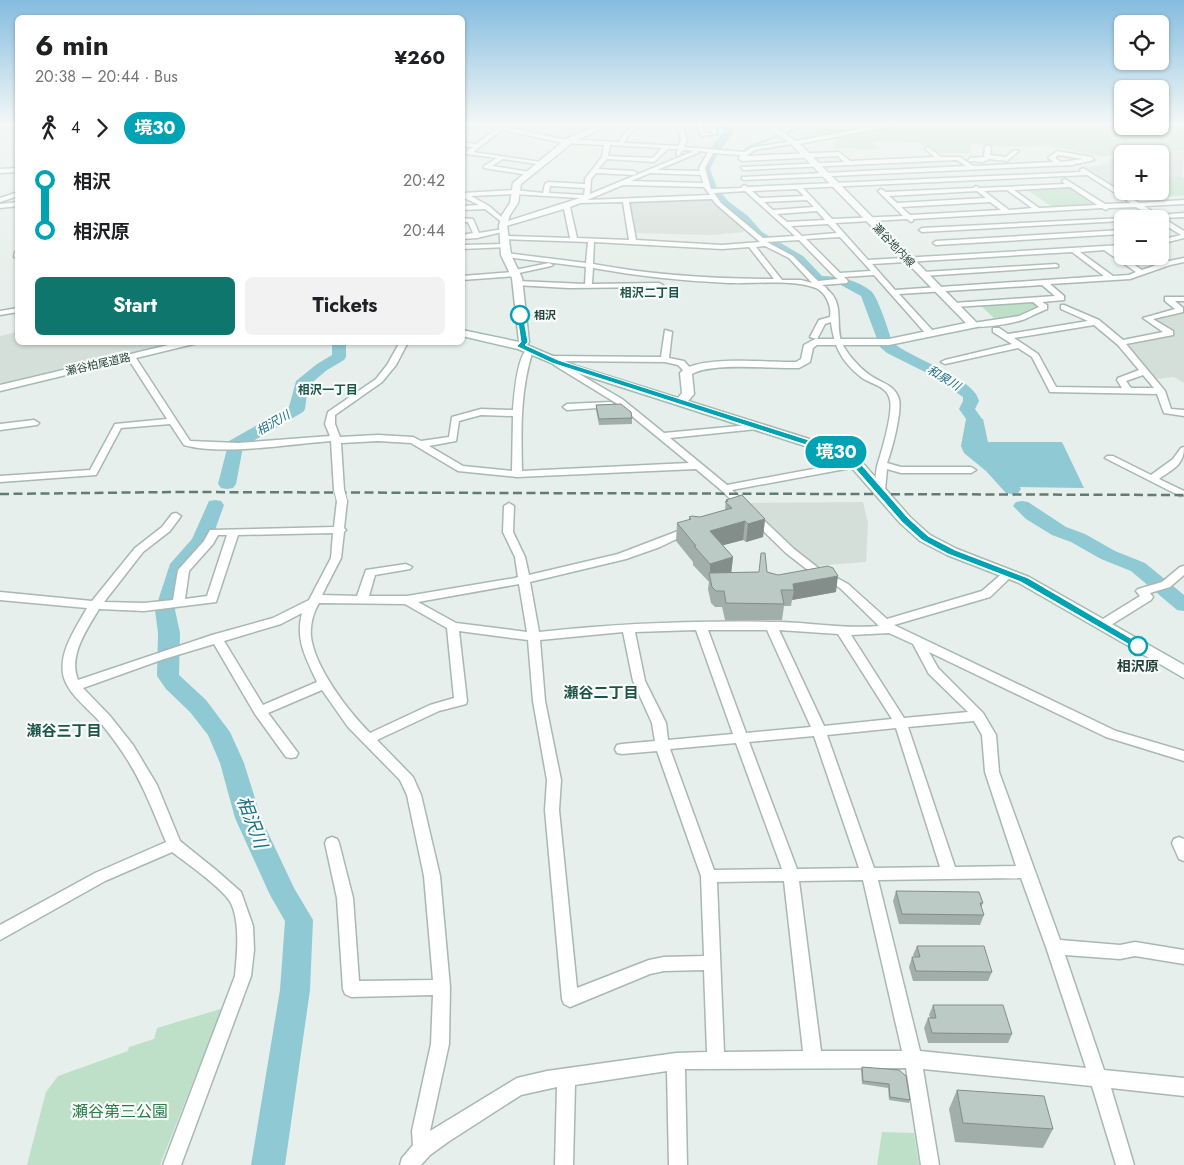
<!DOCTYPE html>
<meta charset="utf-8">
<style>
:root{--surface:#fff;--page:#f2f2f2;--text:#202124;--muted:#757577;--accent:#0f766e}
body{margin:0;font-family:Jost,"Noto Sans JP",sans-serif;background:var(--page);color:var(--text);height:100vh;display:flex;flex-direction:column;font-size:19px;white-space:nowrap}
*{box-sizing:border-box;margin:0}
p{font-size:16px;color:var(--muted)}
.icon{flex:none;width:28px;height:28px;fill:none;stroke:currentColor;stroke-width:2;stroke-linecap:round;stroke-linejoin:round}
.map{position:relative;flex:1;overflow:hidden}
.side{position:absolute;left:15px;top:15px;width:450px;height:330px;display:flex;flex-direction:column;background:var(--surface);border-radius:8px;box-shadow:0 1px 4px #0004}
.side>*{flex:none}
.badge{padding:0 10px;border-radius:16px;font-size:18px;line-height:32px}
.tools{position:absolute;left:1114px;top:15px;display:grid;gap:10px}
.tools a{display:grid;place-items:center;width:55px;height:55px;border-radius:8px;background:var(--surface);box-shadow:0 1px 4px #0004;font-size:25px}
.map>.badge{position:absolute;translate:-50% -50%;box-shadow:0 0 0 2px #fff}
.legs{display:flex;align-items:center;gap:8px;height:55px;padding:0 20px;font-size:16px}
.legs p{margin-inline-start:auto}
.summary{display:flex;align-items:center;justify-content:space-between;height:85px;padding:0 20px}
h1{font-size:28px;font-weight:700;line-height:38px}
.action{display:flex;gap:10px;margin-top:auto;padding:10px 20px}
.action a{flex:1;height:58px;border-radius:8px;background:var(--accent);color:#fff;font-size:20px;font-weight:700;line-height:58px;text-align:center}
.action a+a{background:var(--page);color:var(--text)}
ul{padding:0 20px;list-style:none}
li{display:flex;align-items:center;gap:18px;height:50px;font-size:19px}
li i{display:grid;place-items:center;width:8px;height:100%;margin:0 6px;background:currentColor}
li i::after{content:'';width:12px;height:12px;margin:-6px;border:4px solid;border-radius:50%;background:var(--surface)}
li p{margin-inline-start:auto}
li:first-child i{background:linear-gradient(#0000 50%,currentColor 0)}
li:last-child i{background:linear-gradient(currentColor 50%,#0000 0)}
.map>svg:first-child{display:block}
</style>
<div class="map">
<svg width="1184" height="1165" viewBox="0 0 1184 1165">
<rect width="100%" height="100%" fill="#e6efeb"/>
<path fill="#d4dfda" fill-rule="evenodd" d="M 1143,150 L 1184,152 L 1182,175 L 1184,196 L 1133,198 L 1082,167 L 1100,166 L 1121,152 ZM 1122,154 L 1160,154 L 1160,191 L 1122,191 Z
M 713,199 L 736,220 L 744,232 L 711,235 L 634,233 L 629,203 Z
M 1184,311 L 1184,383 L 1174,377 L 1156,379 L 1126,344 L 1174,333 L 1154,319 Z
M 17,332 L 18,342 L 186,343 L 0,385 L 0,336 Z
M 863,502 L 868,523 L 866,562 L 815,566 L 796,552 L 746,503 Z"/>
<path fill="#bfe0c8" d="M 833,123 L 855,123 L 861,129 L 808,139 L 797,135 Z
M 904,123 L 1122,123 L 1122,126 L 1160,126 L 1160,123 L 1184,123 L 1184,151 L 1128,148 L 1105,157 L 1048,146 L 1011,147 L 970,144 L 971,153 L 939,153 L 918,143 L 868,141 L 874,142 L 877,149 L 834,148 L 835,140 L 877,128 Z
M 1181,177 L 1184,178 L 1184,195 L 1136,198 L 1126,191 L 1160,191 L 1160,178 Z
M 1069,185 L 1100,206 L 1054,208 L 1024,188 Z
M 1032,301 L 1039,307 L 1019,316 L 997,321 L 979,304 Z
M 224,1008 L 221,1011 L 160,1165 L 27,1165 L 46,1092 L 58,1076 L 128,1051 L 129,1047 L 154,1039 L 157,1028 Z
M 882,1132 L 914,1133 L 919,1165 L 877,1165 Z"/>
<path fill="#8ec9d4" d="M 974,419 L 983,419 L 988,442 L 1062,442 L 1084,488 L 1014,487 L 970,446 Z"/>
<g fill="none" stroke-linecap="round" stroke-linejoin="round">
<path stroke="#8ec9d4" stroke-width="2" d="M 787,133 L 810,123
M 743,153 L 749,147 L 778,136"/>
<path fill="#8ec9d4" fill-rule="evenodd" d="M 721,123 L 730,123 L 735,131 L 719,151 L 710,169 L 717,188 L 729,202 L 748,216 L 762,232 L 803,256 L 822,276 C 839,276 857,280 871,291 C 878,297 889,332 892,342 C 910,358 975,378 979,401 L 975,409 L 982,419 L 978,447 L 998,463 L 1018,485 L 1021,489 L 1018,493 L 1012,494 L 1006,493 L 986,471 L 964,453 L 961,446 L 966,419 L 959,409 L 963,401 L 963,397 L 931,375 L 887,353 L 880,347 L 861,296 L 839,284 L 814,283 L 795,262 L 754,238 L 740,220 L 721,206 L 707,189 L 700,169 L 709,150 L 725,131 Z
M 332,342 L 346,342 L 346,357 L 344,360 L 327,370 L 308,386 L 305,409 L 303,412 L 243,447 L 236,484 L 233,488 L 227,489 L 221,488 L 218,484 L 229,441 L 289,407 L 296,381 L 317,364 L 332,355 Z
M 215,500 L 221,501 L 224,505 L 211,541 L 189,566 L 175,610 L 180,633 L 179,675 L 206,700 L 230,732 L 244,763 L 261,818 L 294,888 L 313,920 L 310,990 L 285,1165 L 251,1165 L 280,990 L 285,921 L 270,895 L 235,818 L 220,763 L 208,735 L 190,712 L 166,689 L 157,676 L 158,633 L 155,610 L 170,564 L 192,539 L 209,501 Z
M 1022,501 L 1028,502 L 1066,527 L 1085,534 L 1115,551 L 1145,563 L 1184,595 L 1184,611 L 1177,610 L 1131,571 L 1101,559 L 1071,542 L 1052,535 L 1026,519 L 1013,506 L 1016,502 Z"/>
<g stroke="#a8b8b2" stroke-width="3">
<path id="street" d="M 471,123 L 477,123 L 462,134 L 462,130 Z
M 504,123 L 510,123 L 505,127 L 563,139 L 619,142 C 625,132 632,123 645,123 L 630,133 L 624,143 L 679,146 L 681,139 L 676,123 L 681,123 L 687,139 L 684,147 L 744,152 L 753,147 L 795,141 L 798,143 L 755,150 L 746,156 L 839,152 L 850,161 L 935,157 L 925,149 L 928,147 L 941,157 L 960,157 L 973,166 L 1054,162 L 1048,158 L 1057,151 L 1092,157 L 1094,160 L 1072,165 L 744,180 L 742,179 L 742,177 L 966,166 L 957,160 L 743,170 L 741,167 L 844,162 L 838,156 L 742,161 L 739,159 L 740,155 L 713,153 L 705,168 L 711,189 L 741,188 L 744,185 L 748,187 L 1081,172 L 1080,170 L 1083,168 L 1139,203 L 1184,200 L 1184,204 L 1144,206 L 1158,215 L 1184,213 L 1184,217 L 1163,218 L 1184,231 L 1184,238 L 1160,244 L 1160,240 L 1181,235 L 1160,222 L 1160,219 L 1154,218 L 1136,207 L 1109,208 L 1106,210 L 1102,208 L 913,219 L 913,221 L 911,222 L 907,219 L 835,223 L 868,260 L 1122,245 L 1122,249 L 1113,250 L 1142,270 L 1162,263 L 1151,256 L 1160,256 L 1169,261 L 1184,258 L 1184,262 L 1170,265 L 1130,279 L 1050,284 L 1064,296 L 1064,300 L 1042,302 L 1047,305 L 1047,309 C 1039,312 1032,316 1025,319 C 1015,323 977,330 969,325 L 973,323 L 1019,316 L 1039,307 L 1033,302 L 954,307 L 950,305 L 954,303 L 1055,296 L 1042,285 L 899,294 L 933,331 L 934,333 L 930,335 L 927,335 L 874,275 L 844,277 L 848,281 L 847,283 L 822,285 C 827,287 826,289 830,292 C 844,306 835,327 842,343 C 847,354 858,366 867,373 C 879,383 894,383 899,399 C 902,412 892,450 887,463 L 901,467 L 971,467 L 976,470 L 971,473 L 901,473 L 887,469 L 885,490 L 880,493 L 875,490 C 876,481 875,472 878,463 C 882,450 893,413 890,400 C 887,385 871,385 861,377 C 841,361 834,346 831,322 L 825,324 L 817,339 L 810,337 L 819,320 L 830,317 C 832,306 826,293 816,288 C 792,279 755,284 729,283 C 684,281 637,276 593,268 L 592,284 L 659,283 L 663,285 L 659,287 L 569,288 L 515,285 L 514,283 L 518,281 L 585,284 L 586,267 L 506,257 L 503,255 L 506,253 L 586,263 L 588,242 L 502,239 L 501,238 L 504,236 L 570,238 L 564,209 L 503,227 L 500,225 L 503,223 L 485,209 L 462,210 L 462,206 L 479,205 L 462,197 L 462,193 L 515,190 L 543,193 L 545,184 L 548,182 L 585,184 L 585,179 L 602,157 L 604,145 L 563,143 L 502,130 L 473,152 L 547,163 L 544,165 L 503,159 L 492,166 L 530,172 L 528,175 L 484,168 L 484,166 L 497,158 L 466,154 L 466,152 L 473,147 L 462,146 L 462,142 L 476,144 ZM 610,145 L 662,148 L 653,158 L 608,156 ZM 668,149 L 678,149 L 676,154 L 679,156 L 683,150 L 694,151 L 590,194 L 591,179 L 596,173 L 634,175 L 637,173 L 634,171 L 598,169 L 607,159 L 654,162 ZM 698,151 L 708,152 L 699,168 L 700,171 L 657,170 L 698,153 ZM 1058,155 L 1083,159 L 1061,162 L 1055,158 ZM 650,173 L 701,175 L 703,183 L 631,181 ZM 1087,175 L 1131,203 L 1105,204 L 1065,179 L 1062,181 L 1065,184 L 979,188 L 976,186 L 973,188 L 886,192 L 881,189 L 878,191 L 903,216 L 832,219 L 803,188 ZM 623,185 L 704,187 L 710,195 L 587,200 ZM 550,186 L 585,188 L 584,195 L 549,193 ZM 1070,187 L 1097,205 L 1039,208 L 1014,190 ZM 797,189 L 804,196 L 760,198 L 752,191 ZM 1007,190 L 1032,208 L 1009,210 L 984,191 ZM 745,191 L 795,236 L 763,238 L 721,203 L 714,193 ZM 977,191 L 986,198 L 897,203 L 889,196 ZM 513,194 L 580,198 L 505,222 L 505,220 L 489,206 L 471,196 ZM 712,199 L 717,205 L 760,242 L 722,245 L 636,240 L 629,202 ZM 807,200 L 814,207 L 773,210 L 764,202 ZM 623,202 L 629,240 L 577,238 L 570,207 L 580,203 ZM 990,202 L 1001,210 L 910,215 L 901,207 ZM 817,211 L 825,220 L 787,222 L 777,214 ZM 828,224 L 837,233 L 802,236 L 791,226 ZM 840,237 L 871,271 L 840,273 L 806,239 ZM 799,240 L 835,277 L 838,279 L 818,281 L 793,256 L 767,242 ZM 594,242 L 722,249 L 749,247 L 774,279 C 714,279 652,275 593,264 ZM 765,246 L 789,258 L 812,283 L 801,280 L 782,280 L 756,247 ZM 1104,250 L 1136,272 L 1129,275 L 1113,276 L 1080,252 ZM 1072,252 L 1104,276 L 895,290 L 872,264 Z
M 697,123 L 702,123 L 705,133 L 711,133 L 709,123 L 714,123 L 717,134 L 701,136 Z
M 988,145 L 991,147 L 990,155 L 1006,157 L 1014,150 L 1019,151 L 1007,161 L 989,159 L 983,162 L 968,161 L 970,158 L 984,157 L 985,147 Z
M 18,168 L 18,172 L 0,173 L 0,169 Z
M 18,192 L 18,196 L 0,202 L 0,198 Z
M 18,202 L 18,206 L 0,208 L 0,204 Z
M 462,218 L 473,219 L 479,233 L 503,229 L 506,231 L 477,238 L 462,239 L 462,235 L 473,233 L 468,222 L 462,222 Z
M 1124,218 L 1122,221 L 922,232 L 919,230 L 922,228 Z
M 1122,230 L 1122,234 L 936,245 L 933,243 L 936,241 Z
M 505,244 L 508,246 L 507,247 L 462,249 L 462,245 Z
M 18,250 L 18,258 L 14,257 L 15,252 Z
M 549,263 L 553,265 L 551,266 L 519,273 L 516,276 L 462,280 L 462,276 L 512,272 L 515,270 Z
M 1056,264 L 1058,265 L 1058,267 L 923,276 L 919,274 L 923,272 Z
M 1165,297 L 1184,297 L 1184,301 L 1175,301 L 1183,308 L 1183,312 L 1153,319 L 1173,331 L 1173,335 L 1126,344 L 1165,391 L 1171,409 L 1184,410 L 1184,416 L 1164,413 L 1157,394 L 1050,392 L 1032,357 L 1018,348 L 945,364 L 941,362 L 945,360 L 1012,344 L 993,332 L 993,328 L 999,328 L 1008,334 L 1088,321 L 1061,309 L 1061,305 L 1064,305 L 1099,320 L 1123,340 L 1163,332 L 1143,318 L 1175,309 L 1165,301 ZM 1094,325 L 1118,345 L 1139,370 L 1118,378 L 1117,380 L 1122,388 L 1056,387 L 1038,354 L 1014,338 ZM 1143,375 L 1154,388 L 1131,388 L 1126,381 Z
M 18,308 L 18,312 L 0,315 L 0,311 Z
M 665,330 L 672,332 L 669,358 L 684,361 L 692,370 L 691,372 L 685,372 L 678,365 L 665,362 L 557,361 L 622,399 L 664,433 L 760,424 L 760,428 L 757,429 L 670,438 L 727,485 L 856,461 L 859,462 L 861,464 L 856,467 L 732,490 L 794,549 L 817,567 L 848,584 L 887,619 L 982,591 L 1005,571 L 1013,571 L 1015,573 L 1013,575 L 990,597 L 894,625 L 1116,731 L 1184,751 L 1184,761 L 1106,737 L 929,652 L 938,668 L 983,713 L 996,735 L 999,772 L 1060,940 L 1120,945 L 1135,942 L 1184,950 L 1184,964 L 1135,956 L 1120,959 L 1065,955 L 1104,1070 L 1184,1078 L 1184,1096 L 1111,1088 L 1134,1165 L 1116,1165 L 1092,1086 L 923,1069 L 939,1165 L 921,1165 L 906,1068 L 685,1069 L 687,1165 L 669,1165 L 667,1071 L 575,1085 L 573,1165 L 555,1165 L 557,1087 L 521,1095 L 448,1142 L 430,1155 L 421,1165 L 400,1165 L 402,1158 L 413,1145 L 412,1131 L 431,1044 L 433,995 L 351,997 L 345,994 L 343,989 L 337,898 L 325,843 L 327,839 L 332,837 L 337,839 L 339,843 L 353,898 L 359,981 L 433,980 L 424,876 L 407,795 L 400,780 L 348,727 L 322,690 L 268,713 L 298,753 L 296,757 L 291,758 L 286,757 L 255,714 L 214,644 L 164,659 L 83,688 L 110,716 L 133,745 L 157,785 L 180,841 L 216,870 L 241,892 L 253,926 L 254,950 L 251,976 L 181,1165 L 163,1165 L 235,976 C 237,955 241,918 229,900 C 218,885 188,864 172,852 L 105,881 L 0,940 L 0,925 L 95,873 L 166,842 C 153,811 142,781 123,753 C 116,742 108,732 100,722 C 89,709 70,696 64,678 C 57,654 76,628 87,608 L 0,600 L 0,592 L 92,601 L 135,548 L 162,527 L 172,514 L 176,513 L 181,516 L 170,531 L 143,552 L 104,602 L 144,603 L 173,600 L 178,570 L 204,541 L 210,530 L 334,527 L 337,501 L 342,498 L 347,501 L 344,528 L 346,530 L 344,532 L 341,558 L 322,595 L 357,596 L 366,570 L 406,564 L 412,567 L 410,569 L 375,575 L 369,596 L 407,596 L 515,578 L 518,577 L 515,557 L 503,532 L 504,506 L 509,503 L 514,506 L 513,532 L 525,557 L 529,575 L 618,554 L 686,528 L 694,528 L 695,530 L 660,547 L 626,559 L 530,582 L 539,632 C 619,623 700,620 780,622 C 814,623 846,629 879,626 L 840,588 L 809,571 L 786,553 L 721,490 L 696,469 L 517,477 L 458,471 L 411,443 L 378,441 L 341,443 L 344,490 L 339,493 L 334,490 L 331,441 C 290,444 222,456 184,445 L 170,424 L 121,428 L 96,475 L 0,482 L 0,476 L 90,470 L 115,424 L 167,419 L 127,357 L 128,355 L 134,355 L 190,441 L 238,443 L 330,436 L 325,424 L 328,412 L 376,379 L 387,365 L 400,342 L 408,342 L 396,365 L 382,382 L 335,415 L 335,424 L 340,437 L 378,435 L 413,437 L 421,441 L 449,437 L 452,417 L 481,409 L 513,410 C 514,397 517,353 529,348 L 533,350 C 520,390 521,430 522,471 L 689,463 L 616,403 L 554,365 L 553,363 L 557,361 L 550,360 L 546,358 L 550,356 L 661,357 ZM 481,415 L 513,416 L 512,471 L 463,466 L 429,446 L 456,441 L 459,421 ZM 333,533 L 331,558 L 309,600 L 273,618 L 212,635 L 78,680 C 68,656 87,629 99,609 L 144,611 L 216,602 L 238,535 ZM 218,535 L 227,535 L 207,596 L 185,599 L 189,571 L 213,544 ZM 519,584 L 527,632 L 456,623 L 418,602 ZM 319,603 L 405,604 L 447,628 L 454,698 L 430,705 L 370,733 C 348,711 315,668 311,637 C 310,625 313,613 319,603 ZM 302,613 C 295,640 306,658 317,682 L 263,705 L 224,641 L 281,624 ZM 696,630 L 733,734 L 668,740 L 666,723 L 645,681 L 635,632 ZM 708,630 L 767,630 L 811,727 L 746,733 ZM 779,630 L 838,634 L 892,719 L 824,726 ZM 459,631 L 528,640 L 533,701 L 547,780 L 545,810 L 562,999 L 564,1004 L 570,1007 L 650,974 L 664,971 L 704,970 L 707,1052 L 676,1053 L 547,1071 L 517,1078 L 430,1131 L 449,1044 L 450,987 L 440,876 L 421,795 L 413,777 L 377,740 L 439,711 L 466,704 L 467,701 ZM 623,632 L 633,681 L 652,723 L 655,741 L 622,744 L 617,745 L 615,749 L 617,753 L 622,754 L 657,751 L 701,876 L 704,956 L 664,957 L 649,960 L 577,988 L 559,810 L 561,780 L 545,701 L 540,640 ZM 889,633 L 913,644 L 929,674 L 968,712 L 904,718 L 851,635 ZM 974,721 L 982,735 L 985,772 L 1016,866 L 955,867 L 908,727 ZM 896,728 L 940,867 L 874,868 L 827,735 ZM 814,736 L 859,868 L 797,869 L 749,742 ZM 736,743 L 782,869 L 714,870 L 670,749 ZM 1021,878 L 1046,947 L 1086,1068 L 920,1051 L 878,880 ZM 863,880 L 902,1051 L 821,1051 L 799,881 ZM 784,881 L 803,1051 L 724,1052 L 717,882 Z
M 610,402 L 613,403 L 613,407 L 567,410 L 563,407 L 567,404 Z
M 34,420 L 39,423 L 37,425 L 0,430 L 0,424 Z
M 1184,447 C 1184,466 1172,469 1159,479 L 1184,491 L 1184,495 L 1180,496 L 1105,458 L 1107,456 L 1113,456 L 1151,475 L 1173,459 L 1181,448 Z
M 1184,566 L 1184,575 L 1170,587 L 1150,593 L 1153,597 L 1151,600 L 1106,628 L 1098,628 L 1096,625 L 1098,622 L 1140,596 L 1136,591 L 1138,589 L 1162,582 L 1180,567 Z
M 1179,837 L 1184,839 L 1184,861 L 1179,859 L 1172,843 L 1174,839 Z"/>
</g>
<g stroke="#a4bbb3" stroke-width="3">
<path id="secondary" d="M 603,123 L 613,123 L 572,143 L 521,184 L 518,203 L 510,215 L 507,225 L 511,255 L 522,278 L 529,342 L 527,345 L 576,366 L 678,398 L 682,393 L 680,373 C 697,354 771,363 796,362 L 801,359 L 804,345 L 815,339 L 889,339 L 966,323 L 792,145 L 762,123 L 770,123 L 796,141 L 890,123 L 907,123 L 800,144 L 977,323 L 978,325 L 977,327 L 889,345 L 817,345 L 813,348 L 810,362 L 799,368 C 773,369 713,362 692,374 L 694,394 L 688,401 L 838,448 L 861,461 L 910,517 L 930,535 L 957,549 L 1029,577 L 1184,665 L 1184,678 L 1019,583 L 947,555 L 920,541 L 900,523 L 851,467 L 830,454 L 568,370 L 518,349 L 462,336 L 462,330 L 519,342 L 512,278 L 501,255 L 499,225 L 502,215 L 510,203 L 513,183 L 566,139 Z
M 181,342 L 202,342 L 0,391 L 0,385 Z"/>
</g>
<use href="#street" fill="#fff" fill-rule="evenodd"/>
<use href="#secondary" fill="#fff" fill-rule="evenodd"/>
<path stroke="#5f7d75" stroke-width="2.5" stroke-dasharray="9 4.5" stroke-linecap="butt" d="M 0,494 L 175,492 L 1184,495"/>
<g stroke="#a8b8b2" stroke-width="12" stroke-linecap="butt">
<path id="street-bridge" d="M 339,490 L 342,501"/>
</g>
<use href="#street-bridge" stroke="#fff" stroke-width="10"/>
</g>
<path fill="#a1aea9" d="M 596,405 L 632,418 L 632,424 L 599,425 L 596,410 Z
M 726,500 L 765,519 L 763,537 L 746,542 L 743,540 L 723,545 L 733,557 L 731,572 L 767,572 L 836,592 L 792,600 L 791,606 L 784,606 L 782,620 L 725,620 L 722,607 L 715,607 L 711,603 L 708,589 L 709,582 L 693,565 L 693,562 L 676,541 L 677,523 L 689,520 L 689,517 L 700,517 L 725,510 Z
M 896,891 L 983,903 L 981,908 L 984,915 L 980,925 L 899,924 L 893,901 Z
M 917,946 L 992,972 L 988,981 L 913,981 L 909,967 L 912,957 L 914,957 L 913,955 Z
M 933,1005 L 1012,1034 L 1008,1043 L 928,1043 L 924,1028 L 928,1018 L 930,1018 L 929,1015 Z
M 862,1067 L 899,1070 L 910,1100 L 909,1103 L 889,1100 L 888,1088 L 862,1084 L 861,1070 Z
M 957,1090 L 1053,1129 L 1043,1148 L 955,1142 L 949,1109 Z"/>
<path fill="#838d89" d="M 765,519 L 763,537 L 746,542 L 748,524 Z
M 745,521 L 743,540 L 709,549 L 710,531 Z
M 733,557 L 731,575 L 710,574 L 710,564 Z
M 838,576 L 836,592 L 792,600 L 794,590 L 793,584 Z"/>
<path fill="#bbcac4" stroke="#838d89" d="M 621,404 L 631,412 L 632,418 L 599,419 L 596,405 Z
M 742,495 L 765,519 L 748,524 L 745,521 L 710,531 L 733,557 L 710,564 L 694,546 L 696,546 L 677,523 L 691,519 L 689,517 L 692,516 L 700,517 L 732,508 L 725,502 L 728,501 L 726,500 Z
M 761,553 L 765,553 L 767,572 L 778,575 L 828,566 L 833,568 L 838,576 L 793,584 L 794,590 L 781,590 L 784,604 L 726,603 L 724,591 L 716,591 L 712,587 L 709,573 L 759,572 Z
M 896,891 L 979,892 L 983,903 L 980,903 L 984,915 L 902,914 Z
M 917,946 L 984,946 L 992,972 L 916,971 L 912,957 L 920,957 Z
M 933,1005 L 1003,1005 L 1012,1034 L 932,1033 L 928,1018 L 936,1018 Z
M 862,1067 L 899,1070 L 906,1076 L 910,1100 L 890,1097 L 889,1084 L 863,1081 Z
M 957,1090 L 1044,1096 L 1053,1129 L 963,1123 Z"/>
<linearGradient id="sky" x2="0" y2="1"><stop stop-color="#84bce0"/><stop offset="0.43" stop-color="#f4f8f6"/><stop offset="1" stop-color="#f4f8f6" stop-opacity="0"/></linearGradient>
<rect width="1184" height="287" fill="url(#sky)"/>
<path fill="#00a3b4" stroke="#fff" d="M 520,313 L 523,315 L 528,342 L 525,345 L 558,360 L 837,449 L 859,462 L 908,518 L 928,536 L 955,550 L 1028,578 L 1144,646 L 1138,649 L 1135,648 L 1021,582 L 948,554 L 922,540 L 902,522 L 853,466 L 831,453 L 552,363 L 518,347 L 517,346 L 521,342 L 517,315 Z"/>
<g fill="#fff" stroke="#00a3b4" stroke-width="2.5">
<circle cx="520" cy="315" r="9"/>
<circle cx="1138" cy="646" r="9"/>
</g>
<g text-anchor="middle" stroke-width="4.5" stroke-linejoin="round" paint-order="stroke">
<g font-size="11" fill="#24423a" stroke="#f7fbf9">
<text transform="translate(894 245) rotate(46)" y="4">瀬谷地内線</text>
<text transform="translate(98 364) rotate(-13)" y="4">瀬谷柏尾道路</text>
</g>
<g font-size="11" font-weight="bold" fill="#24423a" stroke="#f7fbf9" text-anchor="start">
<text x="534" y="319">相沢</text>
</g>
<g font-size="12" font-weight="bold" fill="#1f5548" stroke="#f7fbf9">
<text x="650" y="297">相沢二丁目</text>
<text x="328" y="394">相沢一丁目</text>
</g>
<g font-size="12" font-style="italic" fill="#1c6f80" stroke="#f7fbf9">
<text transform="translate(944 378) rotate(31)" y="4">和泉川</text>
<text transform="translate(273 423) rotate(-30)" y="4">相沢川</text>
</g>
<g font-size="14" font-weight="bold" fill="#24423a" stroke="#f7fbf9">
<text x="1138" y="671">相沢原</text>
</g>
<g font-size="15" font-weight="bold" fill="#1f5548" stroke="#f7fbf9">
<text x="601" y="698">瀬谷二丁目</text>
<text x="64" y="736">瀬谷三丁目</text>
</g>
<g font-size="16" fill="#2d7a4b" stroke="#f7fbf9">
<text x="120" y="1117">瀬谷第三公園</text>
</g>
<g font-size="18" font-style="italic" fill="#1c6f80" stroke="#f7fbf9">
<text transform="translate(252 822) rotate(69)" y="6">相沢川</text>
</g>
</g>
</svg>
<div class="tools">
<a><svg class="icon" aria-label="locate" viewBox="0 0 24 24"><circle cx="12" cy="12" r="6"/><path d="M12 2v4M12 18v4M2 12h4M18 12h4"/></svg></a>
<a><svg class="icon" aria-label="layers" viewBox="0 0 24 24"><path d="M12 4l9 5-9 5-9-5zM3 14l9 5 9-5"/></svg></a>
<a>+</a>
<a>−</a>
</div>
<b class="badge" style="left:836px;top:452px;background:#00a3b4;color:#fff">境30</b>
<section class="side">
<div class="summary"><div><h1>6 min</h1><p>20:38 – 20:44 · Bus</p></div><b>¥260</b></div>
<div class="legs"><svg class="icon" aria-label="walk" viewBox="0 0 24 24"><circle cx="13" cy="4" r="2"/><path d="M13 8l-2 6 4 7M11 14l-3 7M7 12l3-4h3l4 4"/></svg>4<svg class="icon" aria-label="forward" viewBox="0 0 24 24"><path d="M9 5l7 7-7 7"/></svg><b class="badge" style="background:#00a3b4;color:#fff">境30</b></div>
<ul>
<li><i style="color:#00a3b4"></i><b>相沢</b><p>20:42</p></li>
<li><i style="color:#00a3b4"></i><b>相沢原</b><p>20:44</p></li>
</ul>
<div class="action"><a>Start</a><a>Tickets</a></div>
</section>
</div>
